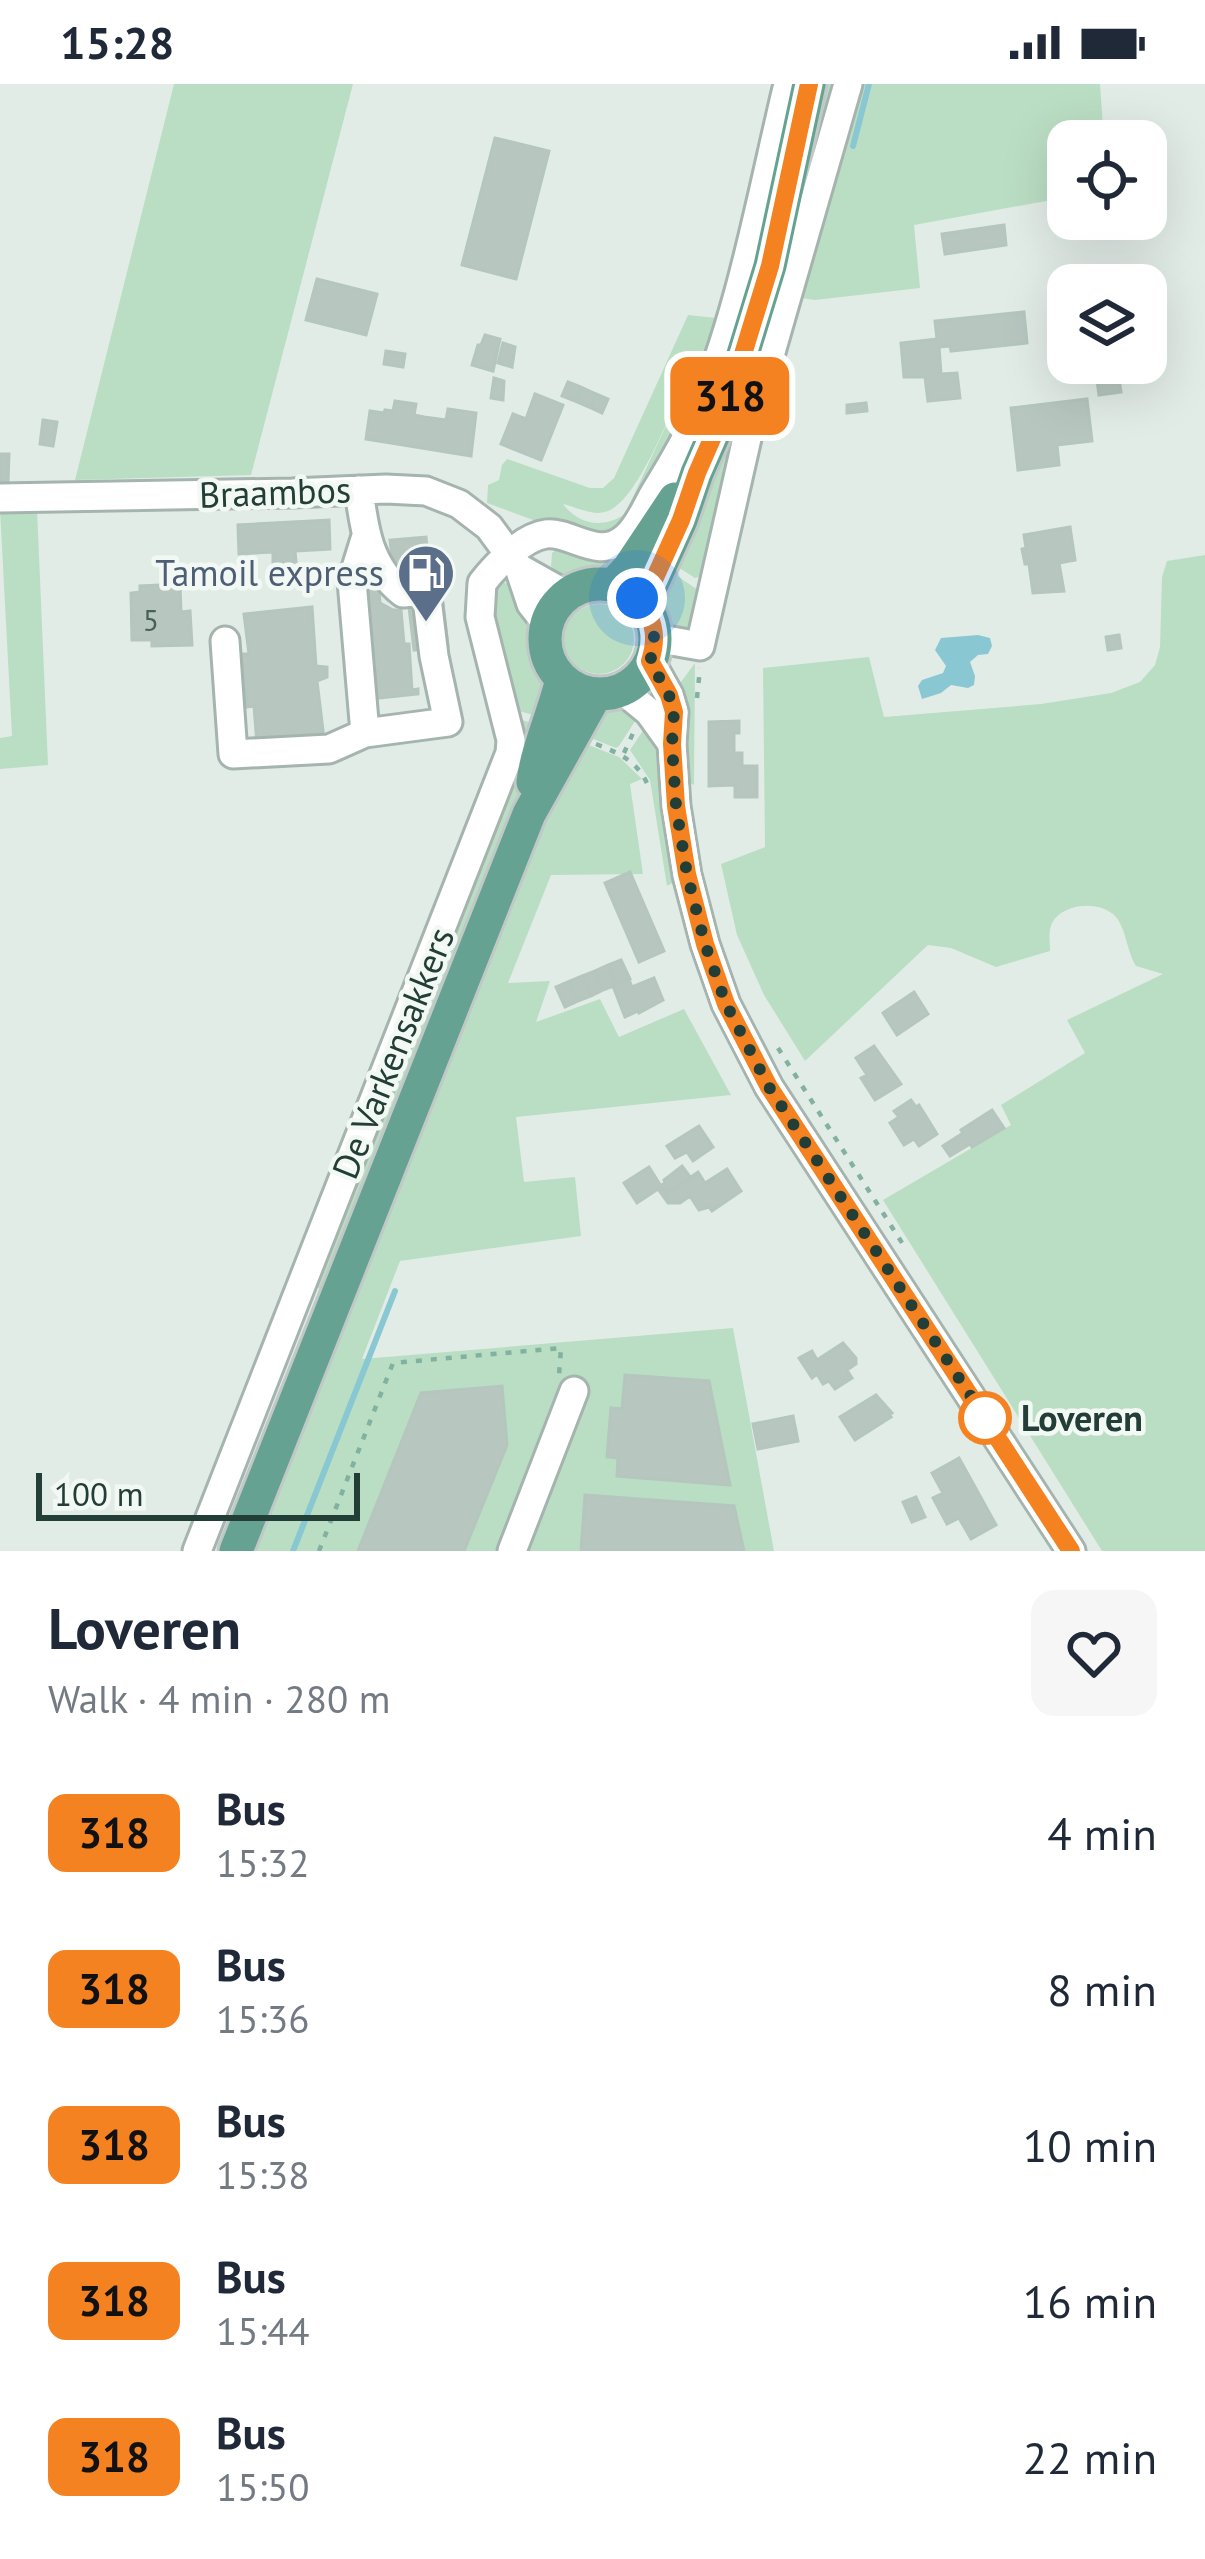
<!DOCTYPE html>
<meta charset="utf-8">
<style>
:root{--surface:#fff;--page:#f6f6f7;--text:#1f2937;--muted:#747a83}
body{margin:0;font-family:"PT Sans",sans-serif;background:var(--page);color:var(--text);height:100vh;display:flex;flex-direction:column;font-size:45px;white-space:nowrap}
*{box-sizing:border-box;margin:0}
p{font-size:39px;color:var(--muted)}
.icon{flex:none;width:66px;height:66px;fill:none;stroke:currentColor;stroke-width:2;stroke-linecap:round;stroke-linejoin:round}
.map{position:relative;height:1467px;overflow:hidden}
.sheet{display:flex;flex-direction:column;background:var(--surface);flex:1}
.sheet>*{flex:none}
.badge{padding:0 24px;border-radius:18px;font-size:42px;line-height:78px}
.tools{position:absolute;left:1047px;top:36px;display:grid;gap:24px}
.tools a{display:grid;place-items:center;width:120px;height:120px;border-radius:24px;background:var(--surface);box-shadow:0 12px 48px #0002;font-size:60px}
.scale{position:absolute;left:36px;bottom:30px;width:324px;box-sizing:border-box;padding-left:12px;border:6px solid #223e36;border-top:0;font-size:33px;line-height:42px;white-space:nowrap;color:#223e36;-webkit-text-stroke:9px #f2f9f5;paint-order:stroke}
.you{position:absolute;width:60px;height:60px;margin:-30px;border:9px solid #fff;border-radius:50%;background:#1a73e8;box-shadow:0 0 0 18px #1a73e833}
.map>.badge{position:absolute;translate:-50% -50%;box-shadow:0 0 0 6px #fff}
.round{display:grid;place-items:center;flex:none;width:126px;height:126px;border-radius:24px;background:var(--page)}
.headline{display:flex;align-items:center;justify-content:space-between;height:204px;padding:0 48px}
h1{font-size:57px;font-weight:800;line-height:90px}
ul{padding:0;list-style:none}
li{display:flex;align-items:center;gap:36px;height:156px;padding:0 48px}
li div{flex:1}
li b{display:block;font-size:45px}
li em{font-style:normal}
li .badge{min-width:132px;font-weight:700;text-align:center}
.status{display:flex;justify-content:space-between;align-items:center;height:84px;padding:0 60px;background:var(--surface);direction:ltr}
.status svg{height:33px;fill:currentColor}
.map>svg:first-child{display:block}
</style>
<div class="status"><b>15:28</b><svg viewBox="0 0 49 12"><path d="M0 12V9h3v3zM5 12V6h3v6zM10 12V3h3v9zM15 12V0h3v12zM26 1h20v11H26zM47 4h2v5h-2z"/></svg></div>
<div class="map">
<svg width="1205" height="1467" viewBox="0 0 1205 1467">
<rect width="100%" height="100%" fill="#e2ece7"/>
<path fill="#badec3" fill-rule="evenodd" d="M 174,0 L 353,0 L 251,391 L 75,396 Z
M 823,0 L 841,0 L 706,491 L 695,494 L 670,478 Z
M 856,0 L 1100,0 L 1104,57 L 1068,57 L 1068,113 L 914,141 L 920,204 L 815,216 L 794,213 Z
M 734,192 L 699,304 L 629,442 L 593,458 L 487,419 L 488,401 L 499,396 L 502,381 L 507,375 L 590,404 L 603,404 L 614,394 L 688,231 L 716,234 ZM 697,275 L 625,430 C 603,445 579,441 563,420 C 577,423 593,433 608,427 C 643,413 676,309 697,275 Z
M 37,425 L 48,681 L 0,685 L 0,654 L 12,652 L 0,426 Z
M 626,458 L 608,488 L 562,493 L 551,482 L 552,469 L 558,464 Z
M 1205,471 L 1205,1467 L 1102,1467 L 883,1116 L 1011,1041 L 1001,1021 L 1085,969 L 1067,936 L 1163,890 L 1136,882 C 1126,866 1126,841 1113,830 C 1096,816 1062,820 1052,839 C 1048,847 1050,858 1050,867 L 996,883 L 951,864 L 928,861 L 805,977 L 764,911 L 737,851 L 721,780 L 765,763 L 763,584 L 869,573 L 884,633 L 1041,620 L 1111,609 L 1140,598 L 1155,581 L 1160,563 L 1162,493 L 1167,477 Z
M 667,485 L 701,508 C 698,518 696,539 686,545 C 668,555 657,528 658,514 C 658,505 664,494 667,485 Z
M 499,496 L 508,500 L 532,539 L 536,575 L 547,600 L 544,634 L 508,624 L 483,521 Z
M564 555a35 35 0 1 1 70 0a35 35 0 1 1-70 0Z
M 695,579 L 694,701 L 687,698 L 675,606 Z
M 612,621 L 639,631 L 619,662 L 616,664 L 578,649 L 604,622 Z
M 516,634 L 541,642 C 481,834 400,1020 326,1208 L 306,1198 Z
M 648,639 L 657,662 L 676,797 L 667,802 L 650,696 L 630,666 Z
M 576,656 L 619,673 L 642,695 L 630,700 L 643,790 L 551,791 L 508,899 L 550,897 L 536,938 L 600,915 L 619,953 L 684,925 L 731,1011 L 516,1033 L 524,1098 L 575,1093 L 581,1152 L 400,1177 L 362,1275 L 733,1244 L 774,1467 L 522,1467 L 586,1301 L 568,1295 L 497,1467 L 251,1467 Z"/>
<path fill="#89c8d2" d="M 978,551 L 990,554 L 992,562 L 988,570 L 978,571 L 970,578 L 975,592 L 974,601 L 968,604 L 951,601 L 941,609 L 922,615 L 918,602 L 922,596 L 943,589 L 946,582 L 935,566 L 941,554 Z"/>
<g fill="none" stroke-linecap="round" stroke-linejoin="round">
<path stroke="#89c8d2" stroke-width="6" d="M 853,62 L 869,0
M 293,1467 L 395,1207"/>
</g>
<path fill="#b7c7c0" stroke="#b4c6be" stroke-width="3" d="M 495,54 L 549,67 L 516,195 L 462,181 Z
M 1004,141 L 1006,161 L 945,170 L 942,150 Z
M 317,195 L 377,210 L 366,251 L 306,236 Z
M 1024,228 L 1027,259 L 951,267 L 950,262 L 939,263 L 941,290 L 957,289 L 960,314 L 928,317 L 925,293 L 904,293 L 901,259 L 937,255 L 935,237 Z
M 485,251 L 500,255 L 493,287 L 472,281 L 478,261 L 481,261 Z
M 503,259 L 515,263 L 512,283 L 498,279 Z
M 386,267 L 405,270 L 403,283 L 384,280 Z
M 494,294 L 504,297 L 503,316 L 491,314 Z
M 1119,295 L 1121,308 L 1099,311 L 1097,297 Z
M 568,298 L 581,303 L 575,317 L 562,312 Z
M 581,303 L 596,310 L 591,324 L 575,317 Z
M 535,310 L 563,321 L 541,376 L 501,360 L 513,330 L 526,335 Z
M 596,310 L 608,315 L 602,329 L 591,324 Z
M 1087,315 L 1092,357 L 1057,361 L 1059,381 L 1018,386 L 1011,324 Z
M 395,317 L 416,320 L 414,331 L 424,333 L 446,336 L 448,325 L 476,329 L 471,372 L 366,355 L 370,327 L 384,329 L 385,326 L 393,327 Z
M 866,319 L 867,327 L 847,329 L 847,321 Z
M 43,336 L 57,338 L 53,362 L 40,360 Z
M 0,370 L 9,370 L 8,399 L 0,399 Z
M 329,436 L 330,465 L 295,467 L 296,478 L 273,479 L 273,468 L 239,470 L 238,441 Z
M 1070,443 L 1075,476 L 1059,479 L 1064,507 L 1033,509 L 1029,480 L 1025,480 L 1022,465 L 1026,464 L 1024,451 Z
M 426,453 L 429,485 L 394,489 L 390,456 Z
M 378,496 L 380,519 L 393,526 L 401,526 L 404,560 L 409,560 L 412,606 L 418,605 L 418,610 L 369,615 L 358,498 Z
M 180,500 L 181,528 L 190,527 L 192,561 L 152,562 L 152,556 L 132,556 L 131,509 L 140,508 L 140,502 Z
M 443,519 L 448,562 L 414,566 L 409,523 Z
M 312,523 L 316,582 L 327,583 L 327,593 L 317,597 L 324,655 L 257,661 L 254,622 L 247,623 L 242,570 L 249,570 L 244,530 Z
M 1119,551 L 1121,564 L 1108,566 L 1106,553 Z
M 739,637 L 739,649 L 734,649 L 734,669 L 742,669 L 742,682 L 757,682 L 757,713 L 735,713 L 735,701 L 709,702 L 709,638 Z
M 630,788 L 664,867 L 639,878 L 605,799 Z
M 621,876 L 630,895 L 616,901 L 608,881 Z
M 608,881 L 616,901 L 603,906 L 595,887 Z
M 595,887 L 603,906 L 591,912 L 582,892 Z
M 582,892 L 591,912 L 578,917 L 570,897 Z
M 654,894 L 663,916 L 639,929 L 638,927 L 625,933 L 613,902 L 629,896 L 632,903 Z
M 570,897 L 578,917 L 565,923 L 556,903 Z
M 914,908 L 928,930 L 897,951 L 883,929 Z
M 874,962 L 901,1000 L 875,1016 L 861,994 L 867,991 L 856,974 Z
M 911,1016 L 916,1023 L 919,1021 L 937,1050 L 919,1062 L 914,1055 L 904,1061 L 890,1039 L 899,1033 L 894,1027 Z
M 992,1026 L 1004,1044 L 972,1063 L 970,1060 L 950,1072 L 943,1062 L 963,1049 L 961,1046 Z
M 699,1042 L 713,1063 L 693,1077 L 687,1068 L 675,1074 L 667,1062 Z
M 682,1082 L 691,1094 L 666,1110 L 660,1102 L 665,1099 L 664,1096 Z
M 649,1083 L 666,1110 L 698,1088 L 705,1099 L 727,1085 L 741,1107 L 712,1127 L 709,1123 L 699,1126 L 690,1112 L 680,1119 L 668,1119 L 658,1105 L 637,1119 L 624,1099 Z
M 843,1259 L 856,1274 L 856,1280 L 847,1286 L 852,1294 L 835,1305 L 829,1297 L 823,1300 L 817,1290 L 812,1294 L 799,1274 L 812,1267 L 817,1276 Z
M 625,1291 L 709,1297 L 730,1401 L 617,1392 L 618,1374 L 607,1373 L 611,1324 L 622,1325 Z
M 502,1302 L 507,1361 L 464,1467 L 358,1467 L 421,1309 Z
M 876,1311 L 892,1329 L 889,1331 L 891,1333 L 855,1356 L 840,1333 Z
M 793,1332 L 798,1357 L 758,1365 L 753,1340 Z
M 959,1374 L 996,1441 L 971,1455 L 959,1434 L 947,1440 L 933,1414 L 943,1409 L 932,1389 Z
M 585,1411 L 734,1422 L 744,1467 L 581,1467 Z
M 916,1413 L 925,1433 L 912,1438 L 903,1418 Z"/>
<g fill="none" stroke-linecap="round" stroke-linejoin="round">
<g stroke="#a5b4ae" stroke-width="33">
<path id="minor" d="M 359,406 C 364,445 369,483 403,509 L 426,507 L 434,572 L 448,638 L 365,649 L 352,497 L 365,455
M 0,414 L 292,409 L 386,405 L 426,407 L 459,420 L 489,443 L 519,484 L 531,520 L 547,540
M 519,484 L 567,511
M 655,554 L 700,562 L 750,341 L 848,0
M 225,557 L 233,670 L 329,665 L 365,649
M 650,577 L 669,611 L 674,628 L 672,660 L 676,722 L 687,791 L 705,860 L 726,920 L 769,1003 L 1071,1467
M 621,605 L 649,628 L 672,660
M 197,1467 L 510,669 L 511,656 L 480,533 L 482,499 C 496,481 523,453 546,450 C 571,447 598,477 625,454 C 638,444 646,423 655,408 C 669,385 684,361 695,336 C 741,230 761,112 788,0
M 512,1467 L 574,1307"/>
</g>
<g stroke="#c1c9c7" stroke-width="39">
<path id="major" d="M545 555a55 55 0 1 1 110 0a55 55 0 1 1-110 0Z
M 613,501 L 629,484 L 675,415
M 643,520 L 681,436 L 697,389 L 729,316 L 770,182 L 809,0
M 533,698 C 537,665 554,629 562,595
M 236,1467 L 529,730 L 596,610"/>
</g>
<path stroke="#82b0a1" stroke-width="4.5" stroke-dasharray="6 9" stroke-linecap="butt" d="M 697,614 L 700,584
M 596,660 C 621,670 639,678 649,704
M 624,669 L 634,647
M 778,964 L 904,1162
M 319,1467 L 393,1279 L 561,1264 L 559,1291"/>
<use href="#minor" stroke="#fff" stroke-width="27"/>
<use href="#major" stroke="#66a292" stroke-width="33"/>
</g>
<g fill="none" stroke-linecap="round" stroke-linejoin="round">
<g stroke="#fff" stroke-width="27">
<path id="line" d="M 809,0 L 770,182 L 729,316 L 697,389 L 681,436 L 643,520 C 655,539 657,556 650,577 L 669,611 L 674,628 L 672,660 L 676,722 L 687,790 L 705,860 L 726,920 L 769,1003 L 1071,1467"/>
</g>
<use href="#line" stroke="#f58220" stroke-width="18"/>
<path stroke="#223e36" stroke-width="12" stroke-dasharray="0 21.6" d="M 637,514 C 654,533 658,553 650,577 L 669,611 L 674,628 L 672,660 L 676,722 L 687,790 L 705,860 L 726,920 L 769,1003 L 985,1334"/>
</g>
<defs>
<g id="fuel-pin" transform="scale(3)"><path d="M0 17L-7.5 6A9.5 9.5 0 1 1 7.5 6Z" fill="#5c6f8a" stroke="#f2f9f5"/><path d="M-5.5-6h7V0h2V4h1.3V-2.5L3-4.5l.8-.8L6-3V5H2.5V1h-1V6h-7ZM-4.2-4.7v3.2H.2V-4.7Z" fill="#fff"/></g>
</defs>
<g fill-rule="evenodd">
<use href="#fuel-pin" x="426" y="489"/>
</g>
<circle fill="#fff" stroke="#f58220" stroke-width="6" cx="985" cy="1334" r="24"/>
<g text-anchor="middle" stroke-width="9" stroke-linejoin="round" paint-order="stroke">
<g font-size="30" fill="#476058">
<text x="151" y="547">5</text>
</g>
<g font-size="36" fill="#223e36" stroke="#f2f9f5">
<text transform="translate(275 408) rotate(-2)" y="13">Braambos</text>
<text transform="translate(393 969) rotate(-68)" y="13">De Varkensakkers</text>
</g>
<g font-size="36" fill="#4e5e75" stroke="#f2f9f5" text-anchor="end">
<text x="384" y="502">Tamoil express</text>
</g>
<g font-size="36" font-weight="bold" fill="#223e36" stroke="#f2f9f5" text-anchor="start">
<text x="1021" y="1347">Loveren</text>
</g>
</g>
</svg>
<div class="tools">
<a><svg class="icon" aria-label="locate" viewBox="0 0 24 24"><circle cx="12" cy="12" r="6"/><path d="M12 2v4M12 18v4M2 12h4M18 12h4"/></svg></a>
<a><svg class="icon" aria-label="layers" viewBox="0 0 24 24"><path d="M12 4l9 5-9 5-9-5zM3 14l9 5 9-5"/></svg></a>
</div>
<div class="scale">100 m</div>
<div class="you" style="left:637px;top:514px"></div>
<b class="badge" style="left:730px;top:312px;background:#f58220;color:#111">318</b>
</div>
<section class="sheet">
<div class="headline"><div><h1>Loveren</h1><p>Walk · 4 min · 280 m</p></div><a class="round"><svg class="icon" aria-label="heart" viewBox="0 0 24 24"><path d="M12 20l-8-8c-3-5 5-10 8-4 3-6 11-1 8 4z"/></svg></a></div>
<ul>
<li><span class="badge" style="background:#f58220;color:#111">318</span><div><b>Bus</b><p>15:32</p></div><em>4 min</em></li>
<li><span class="badge" style="background:#f58220;color:#111">318</span><div><b>Bus</b><p>15:36</p></div><em>8 min</em></li>
<li><span class="badge" style="background:#f58220;color:#111">318</span><div><b>Bus</b><p>15:38</p></div><em>10 min</em></li>
<li><span class="badge" style="background:#f58220;color:#111">318</span><div><b>Bus</b><p>15:44</p></div><em>16 min</em></li>
<li><span class="badge" style="background:#f58220;color:#111">318</span><div><b>Bus</b><p>15:50</p></div><em>22 min</em></li>
</ul>
</section>
